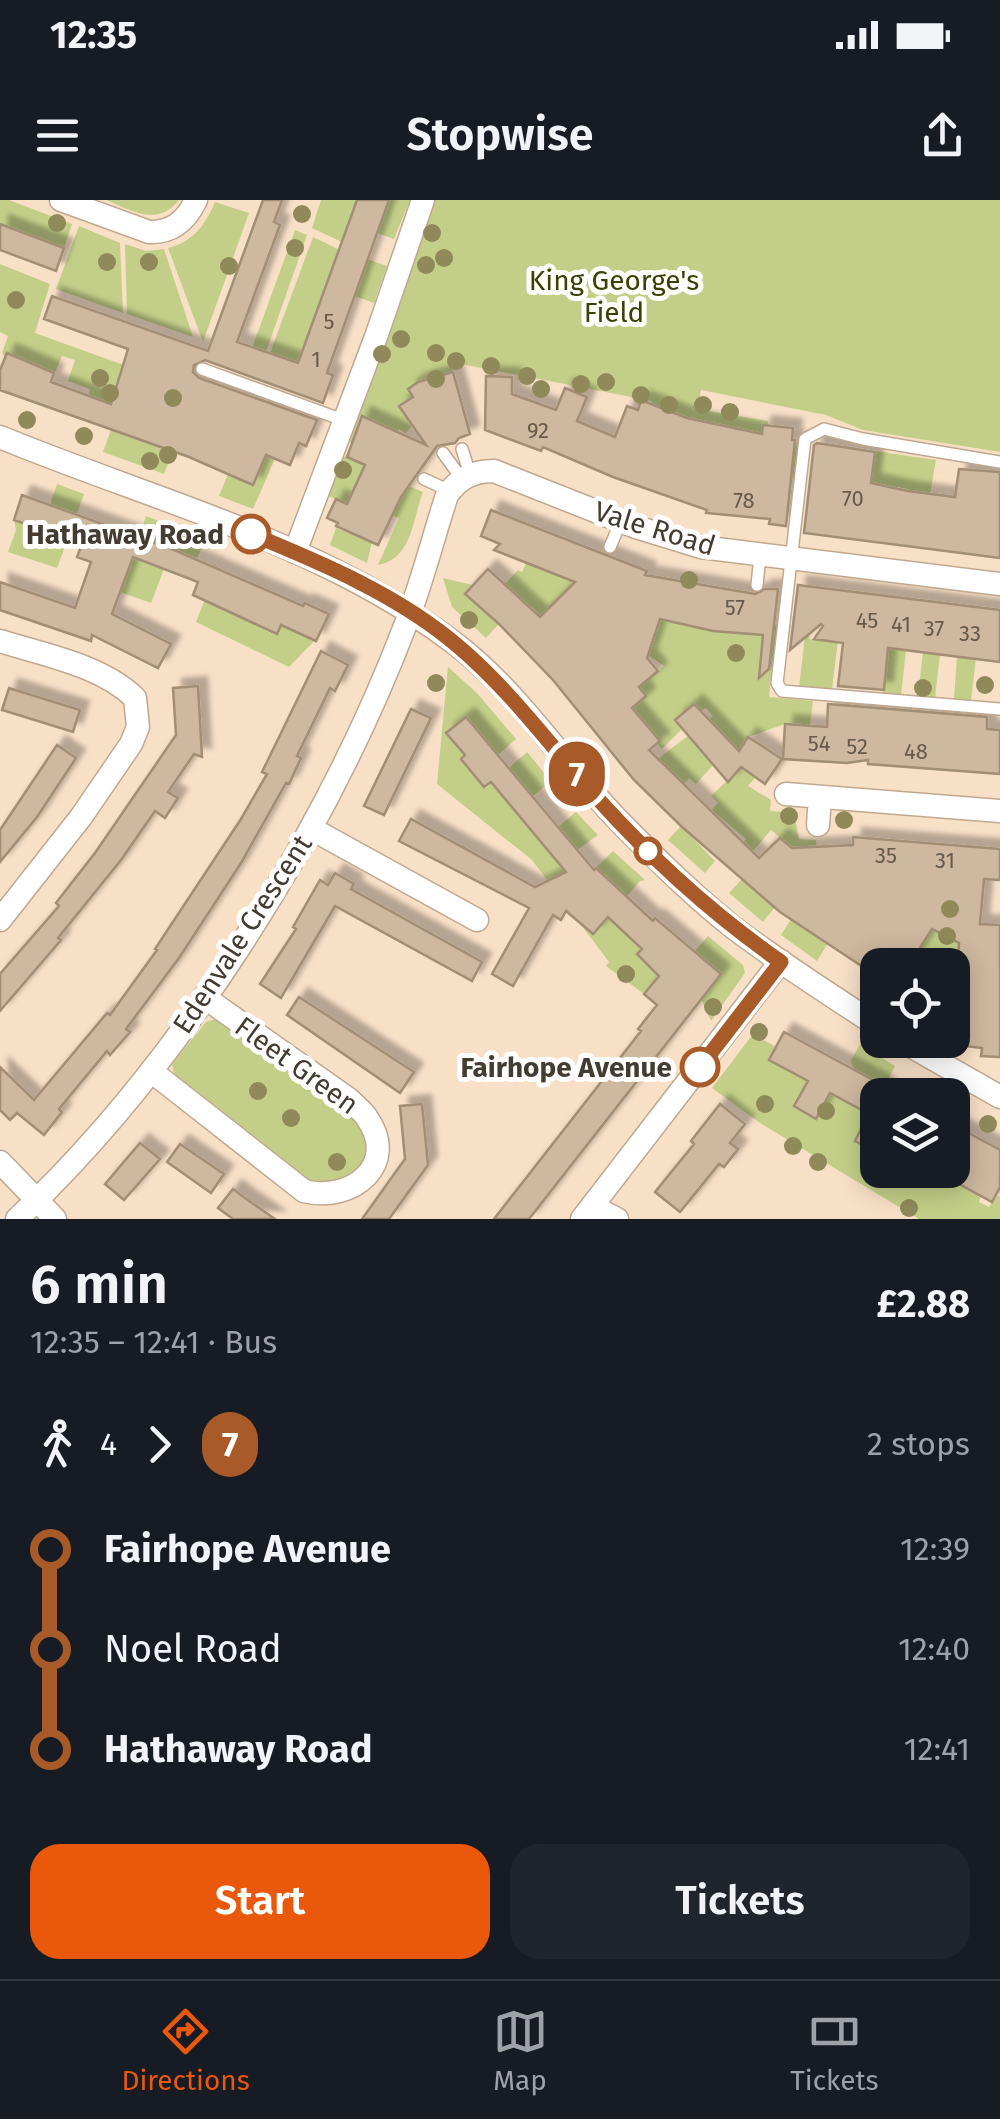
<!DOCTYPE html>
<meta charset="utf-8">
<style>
:root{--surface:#171b24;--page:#20242c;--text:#f1f3f6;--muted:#9ea1a6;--line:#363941;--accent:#ea580c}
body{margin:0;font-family:"Fira Sans",sans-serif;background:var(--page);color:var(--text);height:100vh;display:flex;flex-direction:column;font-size:38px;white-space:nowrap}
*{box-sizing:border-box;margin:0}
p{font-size:32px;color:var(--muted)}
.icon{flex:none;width:55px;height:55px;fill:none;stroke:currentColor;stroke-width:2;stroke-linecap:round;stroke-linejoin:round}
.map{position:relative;height:1019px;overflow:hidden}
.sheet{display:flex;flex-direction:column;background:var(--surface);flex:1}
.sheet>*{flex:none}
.badge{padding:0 20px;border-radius:32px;font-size:35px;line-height:65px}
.tools{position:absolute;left:860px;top:748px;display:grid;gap:20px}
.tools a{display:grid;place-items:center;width:110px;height:110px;border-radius:20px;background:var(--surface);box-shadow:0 5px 25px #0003;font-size:50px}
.map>.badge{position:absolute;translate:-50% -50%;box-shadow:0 0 0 5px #fff}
.legs{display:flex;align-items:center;gap:15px;height:110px;padding:0 30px;font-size:32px}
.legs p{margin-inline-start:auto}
.summary{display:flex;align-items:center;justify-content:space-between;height:170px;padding:0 30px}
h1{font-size:55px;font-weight:600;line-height:75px}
.action{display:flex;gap:20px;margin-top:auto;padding:20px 30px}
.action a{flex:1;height:115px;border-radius:30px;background:var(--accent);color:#fff;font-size:40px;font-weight:600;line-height:115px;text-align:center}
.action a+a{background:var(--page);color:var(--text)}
ul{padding:0 30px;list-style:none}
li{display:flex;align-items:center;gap:35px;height:100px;font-size:38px}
li i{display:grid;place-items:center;width:15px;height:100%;margin:0 12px;background:currentColor}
li i::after{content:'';width:25px;height:25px;margin:-12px;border:8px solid;border-radius:50%;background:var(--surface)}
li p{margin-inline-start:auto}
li:first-child i{background:linear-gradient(#0000 50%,currentColor 0)}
li:last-child i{background:linear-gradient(currentColor 50%,#0000 0)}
.status{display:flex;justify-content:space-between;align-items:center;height:70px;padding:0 50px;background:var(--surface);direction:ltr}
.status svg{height:28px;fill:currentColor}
header{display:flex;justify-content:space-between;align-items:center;height:130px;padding:0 30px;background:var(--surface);font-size:45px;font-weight:600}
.menu{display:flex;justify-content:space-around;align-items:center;height:140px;border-top:2px solid var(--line);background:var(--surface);font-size:28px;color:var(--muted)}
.menu a{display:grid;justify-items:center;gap:5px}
.menu .active{color:var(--accent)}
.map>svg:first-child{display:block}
</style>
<div class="status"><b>12:35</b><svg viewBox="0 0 49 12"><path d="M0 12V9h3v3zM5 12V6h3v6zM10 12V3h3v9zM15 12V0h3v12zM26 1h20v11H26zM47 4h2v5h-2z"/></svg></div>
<header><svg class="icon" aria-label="menu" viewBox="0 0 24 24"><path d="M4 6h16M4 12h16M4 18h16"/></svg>Stopwise<svg class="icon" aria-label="share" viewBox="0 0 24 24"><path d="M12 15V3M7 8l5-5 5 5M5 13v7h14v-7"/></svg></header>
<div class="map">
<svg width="1000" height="1019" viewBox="0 0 1000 1019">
<defs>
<filter id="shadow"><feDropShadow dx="9" dy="-9" stdDeviation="2.5" flood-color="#0004"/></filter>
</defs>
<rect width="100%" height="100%" fill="#f8e0c7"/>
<path fill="#c3cf88" d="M 0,0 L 9,0 L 72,24 L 64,48 L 0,24 Z
M 106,0 L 179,0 C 158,27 132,11 106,0 Z
M 321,0 L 357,0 L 342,42 L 312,28 Z
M 389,0 L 410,0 L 394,39 L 377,33 Z
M 431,0 L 1000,0 L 1000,252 L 863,230 L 826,215 L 701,190 L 697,209 L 768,221 L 766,242 L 798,246 L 793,279 L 762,276 L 643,226 L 652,201 L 451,162 L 453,172 L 408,189 L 413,197 L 400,206 L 412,226 L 406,233 L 399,229 L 392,238 L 404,284 L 423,292 C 412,320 413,358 378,365 L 399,318 L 351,296 L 347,304 L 328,296 L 343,256 L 373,269 L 379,255 L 349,242 Z
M 215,2 L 249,13 L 203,142 L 168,48 C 193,42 206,24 215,2 Z
M 79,26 L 120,43 L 123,113 L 56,89 Z
M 295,30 L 307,35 L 266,152 L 243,173 Z
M 313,37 L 338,49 L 298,163 L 270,153 Z
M 125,44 L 146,51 L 164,49 L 193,137 L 127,114 Z
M 367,59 L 387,66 L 374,103 L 354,96 Z
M 0,64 L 50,84 L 35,133 L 132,168 L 117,231 L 173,251 L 164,274 L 103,252 L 119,207 L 89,196 L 90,189 L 68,181 L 75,160 L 62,156 L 53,177 L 41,173 L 42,168 L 18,158 L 5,158 L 2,153 L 8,136 L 0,132 Z
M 228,215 L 284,238 L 253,309 L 219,296 L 228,274 L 253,285 Z
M 875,251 L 936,260 L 930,294 L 919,293 L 905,313 L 908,289 L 897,287 L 870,309 L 864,261 L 873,262 Z
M 57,284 L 84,294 L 77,314 L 50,305 Z
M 146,316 L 206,339 L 197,358 L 148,339 L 140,359 L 164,369 L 151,403 L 120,392 Z
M 14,320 L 68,339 L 57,368 L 8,352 L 16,330 Z
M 336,328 L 372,342 L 367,363 L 330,345 Z
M 529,357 L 538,367 L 555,374 L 558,368 L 589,381 L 540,416 L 532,407 L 506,431 L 498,425 L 486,438 L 452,407 L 443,378 L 473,385 L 466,394 L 498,424 L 521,400 L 505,384 L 518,370 L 522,372 Z
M 205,399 L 265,418 L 261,428 L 275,435 L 281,425 L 305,436 L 309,429 L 321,434 L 289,467 L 196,422 Z
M 659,418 L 770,436 L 772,424 L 777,424 L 769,497 L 813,501 L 810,525 L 785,524 L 748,537 L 761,571 L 748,586 L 771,600 L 770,611 L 785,612 L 795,618 L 799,639 L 816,640 L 818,668 L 771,630 L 735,672 L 724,664 L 746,639 L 712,610 L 718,603 L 711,596 L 738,570 L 740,551 L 732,544 L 696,584 L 689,578 L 684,584 L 658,559 L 713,516 L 706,508 L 701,511 L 694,505 L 684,527 L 662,549 L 628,511 L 646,496 L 640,489 L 584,450 L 635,476 L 643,485 L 664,466 L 639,449 Z
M 807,420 L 811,421 L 809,439 L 833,442 L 836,424 L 840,424 L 832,489 L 799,487 Z
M 903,432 L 908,433 L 901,495 L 883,494 L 889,449 L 900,450 Z
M 942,437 L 935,498 L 918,496 L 923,452 Z
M 978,441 L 971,500 L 954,499 L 957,457 Z
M 448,467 L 477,493 L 516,539 L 498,555 L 447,533 L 465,555 L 461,559 L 486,588 L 527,552 L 551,581 L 533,596 L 515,576 L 498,590 L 567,673 L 642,749 L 637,755 L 644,761 L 650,755 L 667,772 L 659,776 L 644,794 L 606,766 L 609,762 L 532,660 L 437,584 Z
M 576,612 L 598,635 L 577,650 L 558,627 Z
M 681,626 L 715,661 L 705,673 L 668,640 Z
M 613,651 L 645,680 L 640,681 L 627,696 L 596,668 Z
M 742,679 L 775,707 L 763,722 L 729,693 Z
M 791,719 L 828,743 L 817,761 L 781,735 Z
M 965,721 L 965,764 L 953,769 L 952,765 L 917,765 L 909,760 L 926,738 L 917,732 Z
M 708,736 L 743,765 L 745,773 L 711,821 L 701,799 L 721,774 L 700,758 L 691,755 Z
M 212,820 L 220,820 L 354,916 C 358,923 364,931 366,939 C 373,974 331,991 303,978 L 175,877 L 172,864 L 206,822 Z
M 753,834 L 776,847 L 770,860 L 809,881 L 795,904 L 816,919 L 831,894 L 871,915 L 855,940 L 873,953 L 877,945 L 878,970 L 921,970 L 921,976 L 932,982 L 939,970 L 952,970 L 966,987 L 981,996 L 979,1002 L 989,1007 L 996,995 L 1000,997 L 1000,1019 L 919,1019 L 760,923 L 712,888 Z
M 860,844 L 895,866 L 887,882 L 870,879 L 854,870 L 851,861 Z"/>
<path fill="#ceb89f" stroke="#a28d75" stroke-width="2.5" filter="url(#shadow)" d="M 263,0 L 282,0 L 274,22 L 280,25 L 237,142 L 298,163 L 357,0 L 389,0 L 327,173 L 333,175 L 323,203 L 205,160 L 194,165 L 193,172 L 199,178 L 317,220 L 306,246 L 299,243 L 290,265 L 266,255 L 253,285 L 189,257 L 0,190 L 0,170 L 7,153 L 54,173 L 51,182 L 111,204 L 128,149 L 44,119 L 52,96 L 208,151 Z
M 0,24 L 64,48 L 56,71 L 0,50 Z
M 453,172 L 470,234 L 459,238 L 455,243 L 437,246 L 401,297 L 378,345 L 336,326 L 338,323 L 327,318 L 336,299 L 347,304 L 365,265 L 347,257 L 362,216 L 426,245 L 399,206 L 413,197 L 408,189 L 418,182 Z
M 486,176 L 512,177 L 512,194 L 556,210 L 565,188 L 587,197 L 577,221 L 615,237 L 627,206 L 638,210 L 641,200 L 687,218 L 762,234 L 763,225 L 793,228 L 792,240 L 795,240 L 786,326 L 769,324 L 770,319 L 706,313 L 707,310 L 613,277 L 543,247 L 541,251 L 485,230 Z
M 817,243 L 875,252 L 871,283 L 908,291 L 955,297 L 959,269 L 1000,272 L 1000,358 L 804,333 L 814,245 Z
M 22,295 L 172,349 L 303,406 L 305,403 L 329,414 L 316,441 L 281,425 L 277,434 L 193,395 L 198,382 L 133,357 L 112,414 L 171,444 L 158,468 L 92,435 L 91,441 L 0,410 L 0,382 L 75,408 L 91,362 L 77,357 L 82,344 L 14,320 Z
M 491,310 L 647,371 L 645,375 L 755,394 L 765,389 L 778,389 L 769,469 L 759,478 L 763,435 L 713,431 L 660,419 L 647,458 L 658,471 L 639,487 L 646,496 L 632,508 L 660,541 L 649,550 L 759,658 L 780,638 L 792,648 L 853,645 L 853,637 L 1000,649 L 1000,680 L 984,679 L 980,724 L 1000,725 L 1000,857 L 981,856 L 982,848 L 956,845 L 956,837 L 966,822 L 958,813 L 959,803 L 952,789 L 952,769 L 958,767 L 959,743 L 932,729 L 909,765 L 878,765 L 878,777 L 780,712 L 681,626 L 634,580 L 553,480 L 499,424 L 465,394 L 488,369 L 540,417 L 575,382 L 494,350 L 500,344 L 481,336 Z
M 798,385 L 1000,410 L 1000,462 L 888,448 L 884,490 L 838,486 L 843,443 L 814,439 L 823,426 L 821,424 L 790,450 Z
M 321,451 L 348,465 L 335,491 L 330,488 L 297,556 L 301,558 L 289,584 L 286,583 L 241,663 L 179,758 L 126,829 L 130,832 L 110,855 L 107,851 L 59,909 L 62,912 L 44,935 L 17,913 L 10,920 L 0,910 L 0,867 L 34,900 L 107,813 L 110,815 L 157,750 L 155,749 L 241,619 L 267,574 L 262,572 Z
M 198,486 L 202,557 L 194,554 L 168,592 L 178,598 L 165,618 L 155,611 L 121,660 L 58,738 L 61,740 L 0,811 L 0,774 L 59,706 L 56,703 L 95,653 L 176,535 L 173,488 Z
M 9,488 L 80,510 L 73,532 L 2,510 Z
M 694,504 L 739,551 L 748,537 L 782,559 L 765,584 L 741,567 L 728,582 L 675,520 Z
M 828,504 L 987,517 L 987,529 L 1000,530 L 1000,574 L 868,564 L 868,560 L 847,563 L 783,559 L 785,524 L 827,527 Z
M 411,509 L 431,518 L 384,615 L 364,606 Z
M 466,517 L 594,670 L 596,668 L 653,721 L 655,718 L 721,774 L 529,1019 L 494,1019 L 641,831 L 638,829 L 657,805 L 644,794 L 659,776 L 637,754 L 642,749 L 608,717 L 593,734 L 566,711 L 561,720 L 553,715 L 513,786 L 492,774 L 529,708 L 399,641 L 411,619 L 535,687 L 566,672 L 491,582 L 484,587 L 461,559 L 465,555 L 446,533 Z
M 57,545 L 76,558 L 37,617 L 0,662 L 0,630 Z
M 335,673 L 354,684 L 351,689 L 482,762 L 472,781 L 335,706 L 281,798 L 260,784 L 296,729 L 293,727 L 320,680 L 328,685 Z
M 299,797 L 414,872 L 400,893 L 287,815 Z
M 784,832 L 886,887 L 882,895 L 878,895 L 871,915 L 830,893 L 816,919 L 794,906 L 808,881 L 769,860 Z
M 422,904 L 428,965 L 389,1019 L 362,1019 L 405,959 L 400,906 Z
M 720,904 L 745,924 L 730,943 L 738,949 L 724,967 L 719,964 L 680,1012 L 655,992 L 694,944 L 691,941 Z
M 864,923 L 878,929 L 878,953 L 855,941 Z
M 952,924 L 1000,950 L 1000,987 L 992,1002 L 952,980 Z
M 140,943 L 160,959 L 124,1000 L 105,984 Z
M 180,944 L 224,974 L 211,993 L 167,962 Z
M 233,989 L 245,998 L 275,1019 L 233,1019 L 218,1008 Z"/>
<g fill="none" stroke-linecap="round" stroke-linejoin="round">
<g stroke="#bfa890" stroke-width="14">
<path id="service" d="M 202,169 L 346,221
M 462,249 L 470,274
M 443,253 L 462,279
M 1000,262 L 863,239 L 824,229 L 805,239 L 777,483 L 782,491 L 1000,509
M 424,279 L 450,291
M 610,347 L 621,321
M 757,385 L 760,356
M 952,829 L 957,822
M 932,859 L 945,840"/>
</g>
<g stroke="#bfa890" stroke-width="25">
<path id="minor" d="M 61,0 L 149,32 C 172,33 186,21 196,0
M 0,237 C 153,300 319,342 453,442 C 518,491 562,562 618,620 C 654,657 693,696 734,728 C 780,763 829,794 878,826
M 295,352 L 377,134 L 423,0
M 0,441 C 44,455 101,465 135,498 L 138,527 L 131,544 L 81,617 L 0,720
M 786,594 L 1000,611
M 818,625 L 820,597
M 312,629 L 477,720
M 900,840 L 1000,897
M 151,871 L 304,991 C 351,1003 400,965 367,918 C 363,911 355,906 350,900 L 204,797
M 0,962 L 55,1019
M 592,1006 L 617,1019
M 17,1019 C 179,867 326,633 405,426 C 422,383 433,338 447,295 C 459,278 473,271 494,271 L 636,327 L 701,347 L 1000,384
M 582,1019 L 781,761"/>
</g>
<use href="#service" stroke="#fff" stroke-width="11"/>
<use href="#minor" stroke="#fff" stroke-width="22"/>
</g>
<g fill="#90895a">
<circle cx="302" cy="14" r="9"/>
<circle cx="57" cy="23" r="9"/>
<circle cx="432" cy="33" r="9"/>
<circle cx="295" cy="48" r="9"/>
<circle cx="444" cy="58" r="9"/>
<circle cx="107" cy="62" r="9"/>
<circle cx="149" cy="62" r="9"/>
<circle cx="426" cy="65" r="9"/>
<circle cx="229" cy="66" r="9"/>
<circle cx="16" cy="100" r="9"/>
<circle cx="401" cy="139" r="9"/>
<circle cx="436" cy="153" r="9"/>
<circle cx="382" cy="154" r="9"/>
<circle cx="456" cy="161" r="9"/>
<circle cx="491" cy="166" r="9"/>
<circle cx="527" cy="176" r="9"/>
<circle cx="100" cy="178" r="9"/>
<circle cx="436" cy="179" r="9"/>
<circle cx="606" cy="182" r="9"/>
<circle cx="581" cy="184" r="9"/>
<circle cx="541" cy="189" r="9"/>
<circle cx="110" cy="193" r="9"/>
<circle cx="641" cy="195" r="9"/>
<circle cx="173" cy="198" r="9"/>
<circle cx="669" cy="205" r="9"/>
<circle cx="703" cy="205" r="9"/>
<circle cx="730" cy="212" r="9"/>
<circle cx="27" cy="220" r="9"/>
<circle cx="84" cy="236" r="9"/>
<circle cx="168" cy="255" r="9"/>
<circle cx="150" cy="261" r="9"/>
<circle cx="343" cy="270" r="9"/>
<circle cx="689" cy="380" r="9"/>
<circle cx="469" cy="420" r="9"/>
<circle cx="736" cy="453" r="9"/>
<circle cx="436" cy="483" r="9"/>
<circle cx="985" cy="485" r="9"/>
<circle cx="923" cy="488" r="9"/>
<circle cx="789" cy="616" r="9"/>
<circle cx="844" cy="620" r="9"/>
<circle cx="950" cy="709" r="9"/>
<circle cx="947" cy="736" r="9"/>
<circle cx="626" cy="774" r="9"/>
<circle cx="713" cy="807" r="9"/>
<circle cx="759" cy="832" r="9"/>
<circle cx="258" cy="891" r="9"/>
<circle cx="765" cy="904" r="9"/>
<circle cx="826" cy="911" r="9"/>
<circle cx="291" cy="918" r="9"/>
<circle cx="988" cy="924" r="9"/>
<circle cx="793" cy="946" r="9"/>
<circle cx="337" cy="962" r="9"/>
<circle cx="818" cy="962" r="9"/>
<circle cx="909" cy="1008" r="9"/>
</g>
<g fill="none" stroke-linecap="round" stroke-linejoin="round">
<g stroke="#fff" stroke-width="22">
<path id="line-1" d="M 251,334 C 322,363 400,396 459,447 C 512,492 552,548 598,599 C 653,660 714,715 781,762 L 700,867"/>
</g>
<use href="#line-1" stroke="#a85b29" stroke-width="15"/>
</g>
<g fill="#fff" stroke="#a85b29" stroke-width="5">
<circle cx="251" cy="334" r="18"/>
<circle cx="648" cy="651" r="12"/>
<circle cx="700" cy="867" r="18"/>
</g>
<g text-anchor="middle" stroke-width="10" stroke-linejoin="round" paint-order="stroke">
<g font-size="22" fill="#665a4c">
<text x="329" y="129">5</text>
<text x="316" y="167">1</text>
<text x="538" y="238">92</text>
<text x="853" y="306">70</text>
<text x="744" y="308">78</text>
<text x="735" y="415">57</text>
<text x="867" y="428">45</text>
<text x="901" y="432">41</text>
<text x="934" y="436">37</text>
<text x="970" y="441">33</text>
<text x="819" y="551">54</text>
<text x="857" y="554">52</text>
<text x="916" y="559">48</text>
<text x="886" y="663">35</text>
<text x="945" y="668">31</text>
</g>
<g font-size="28" fill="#3b4101" stroke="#fff">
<text x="614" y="90">King George's<tspan x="614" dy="32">Field</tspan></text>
</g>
<g font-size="28" fill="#443b31" stroke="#fff">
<text transform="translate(655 328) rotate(17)" y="10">Vale Road</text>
<text transform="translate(242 734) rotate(-57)" y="10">Edenvale Crescent</text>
<text transform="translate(297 865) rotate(36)" y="10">Fleet Green</text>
</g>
<g font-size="28" font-weight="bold" fill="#443b31" stroke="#fff" text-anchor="end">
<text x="224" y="344">Hathaway Road</text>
<text x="672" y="877">Fairhope Avenue</text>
</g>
</g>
</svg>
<div class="tools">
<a><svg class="icon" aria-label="locate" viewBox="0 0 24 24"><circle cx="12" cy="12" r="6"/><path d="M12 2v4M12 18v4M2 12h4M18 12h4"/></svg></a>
<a><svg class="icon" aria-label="layers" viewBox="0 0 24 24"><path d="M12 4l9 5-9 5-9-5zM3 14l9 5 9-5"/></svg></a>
</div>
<b class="badge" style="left:577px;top:574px;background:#a85b29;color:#fff">7</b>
</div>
<section class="sheet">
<div class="summary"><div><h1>6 min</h1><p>12:35 – 12:41 · Bus</p></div><b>£2.88</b></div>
<div class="legs"><svg class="icon" aria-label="walk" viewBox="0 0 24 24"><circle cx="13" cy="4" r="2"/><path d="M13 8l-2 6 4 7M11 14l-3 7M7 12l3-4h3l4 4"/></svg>4<svg class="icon" aria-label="forward" viewBox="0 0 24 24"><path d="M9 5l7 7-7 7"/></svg><b class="badge" style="background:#a85b29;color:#fff">7</b><p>2 stops</p></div>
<ul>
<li><i style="color:#a85b29"></i><b>Fairhope Avenue</b><p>12:39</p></li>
<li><i style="color:#a85b29"></i><span>Noel Road</span><p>12:40</p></li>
<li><i style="color:#a85b29"></i><b>Hathaway Road</b><p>12:41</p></li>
</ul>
<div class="action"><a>Start</a><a>Tickets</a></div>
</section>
<nav class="menu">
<a class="active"><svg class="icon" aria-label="directions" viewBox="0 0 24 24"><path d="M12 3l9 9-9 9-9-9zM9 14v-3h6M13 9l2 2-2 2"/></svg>Directions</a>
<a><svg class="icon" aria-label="map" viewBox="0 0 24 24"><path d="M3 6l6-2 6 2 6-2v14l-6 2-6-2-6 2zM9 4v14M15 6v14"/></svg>Map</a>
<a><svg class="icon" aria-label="tickets" viewBox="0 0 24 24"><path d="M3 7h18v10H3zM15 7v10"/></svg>Tickets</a>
</nav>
